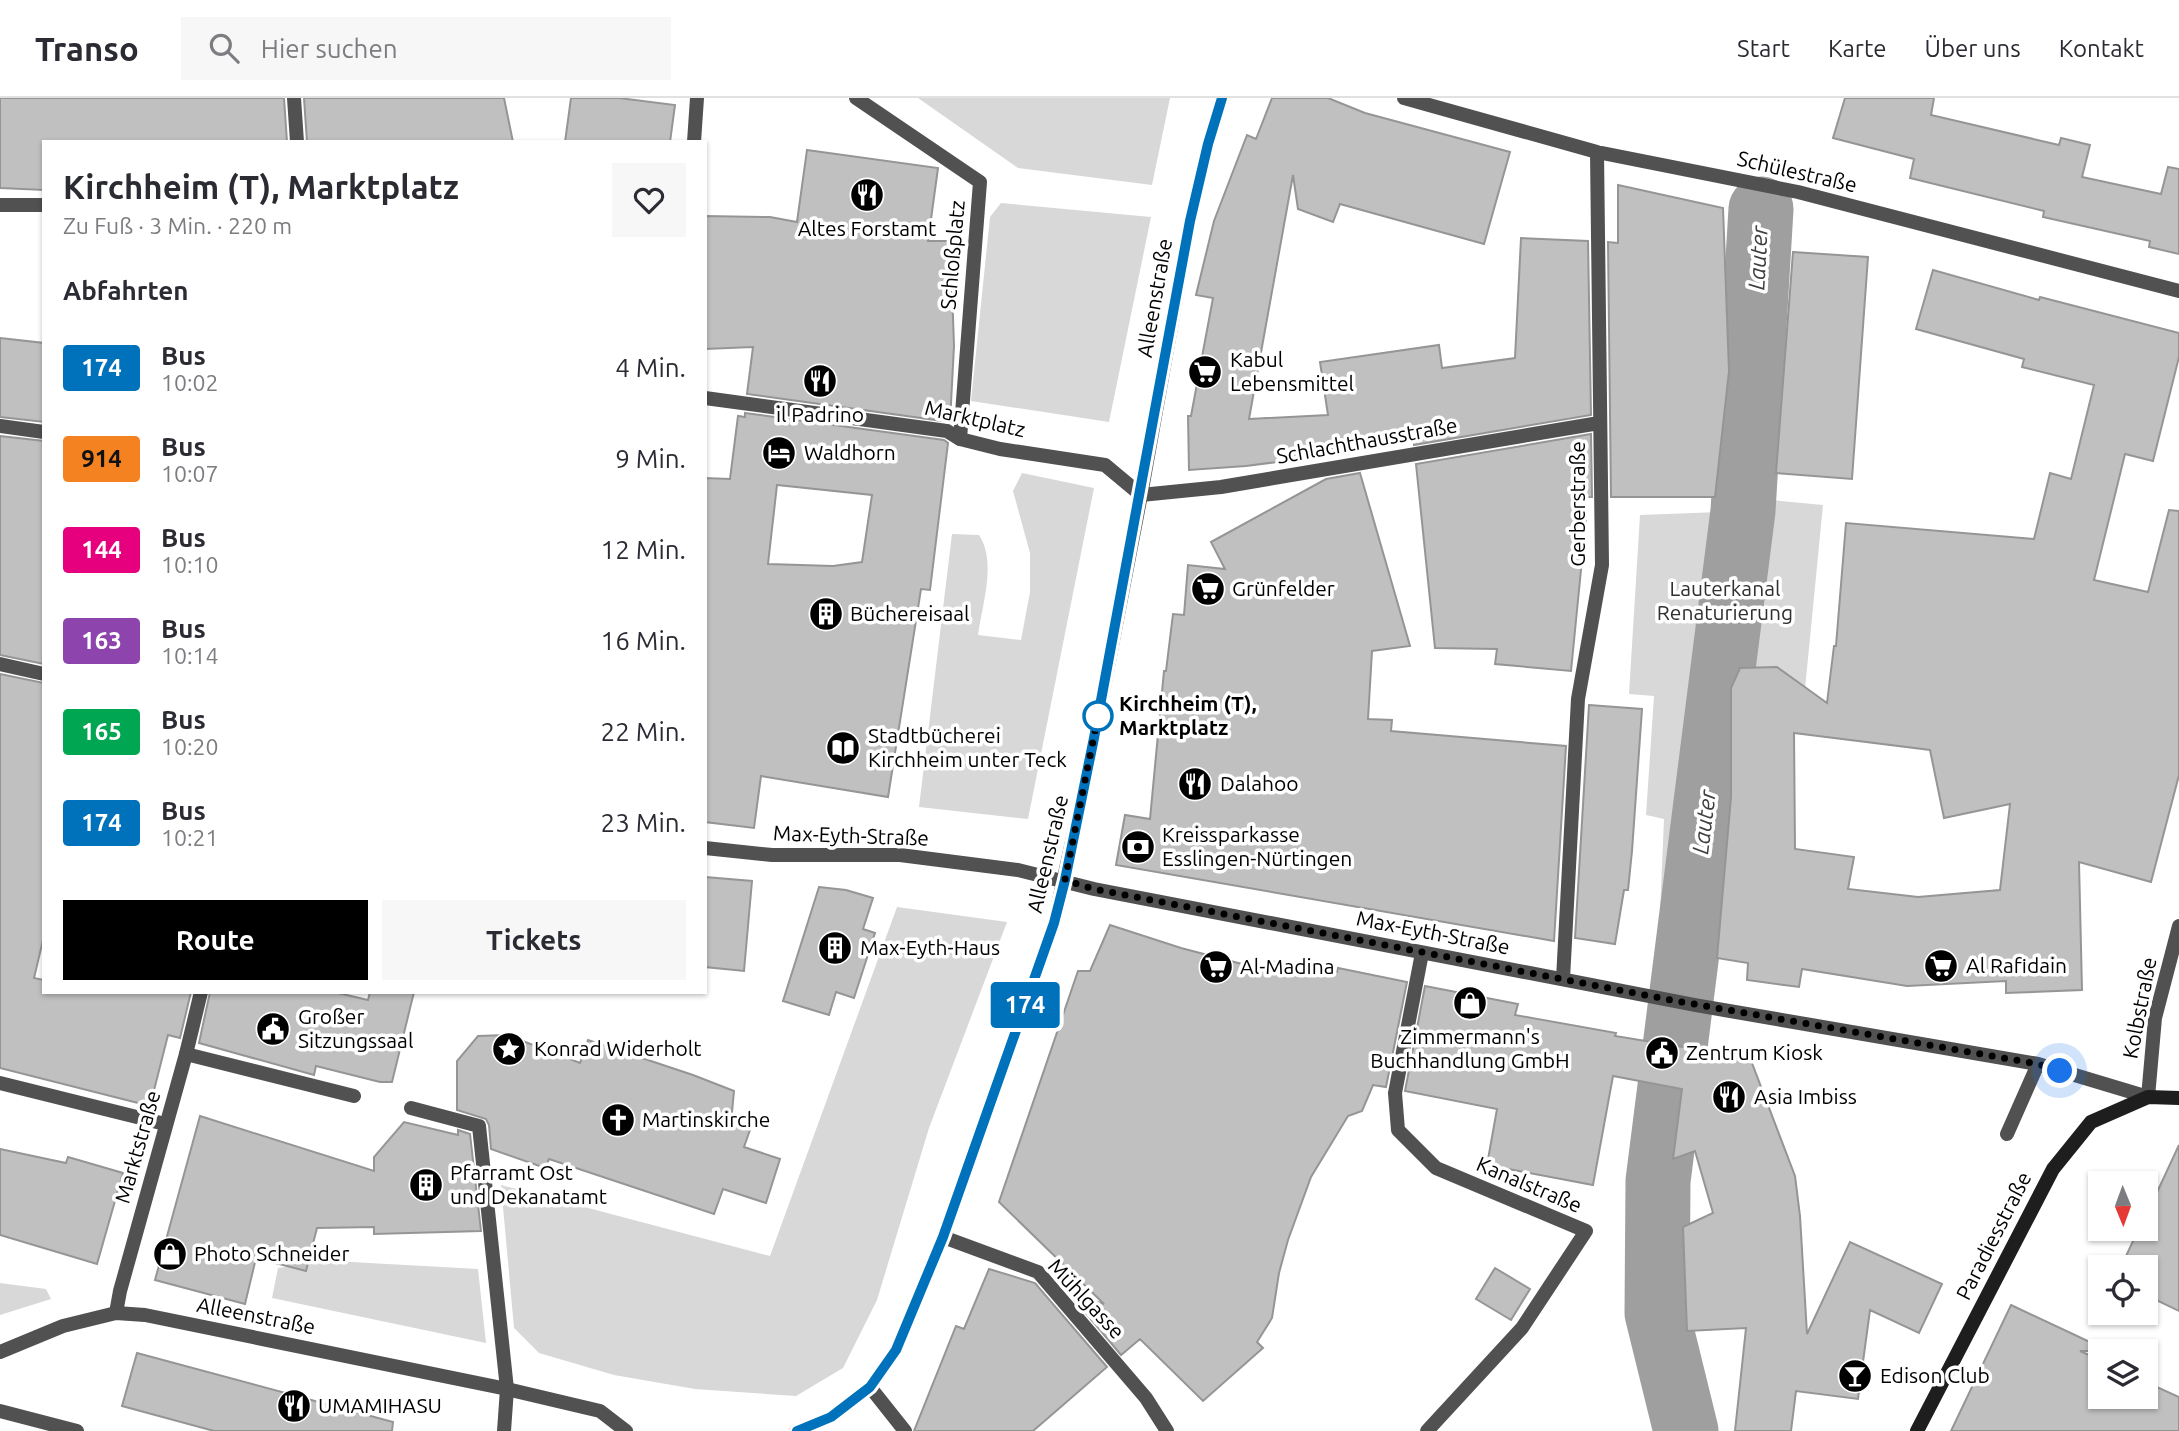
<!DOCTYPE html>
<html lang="de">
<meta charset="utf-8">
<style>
:root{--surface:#fff;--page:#f7f7f7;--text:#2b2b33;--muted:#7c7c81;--line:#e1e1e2;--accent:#000}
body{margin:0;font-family:Ubuntu,sans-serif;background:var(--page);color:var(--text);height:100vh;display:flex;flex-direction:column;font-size:26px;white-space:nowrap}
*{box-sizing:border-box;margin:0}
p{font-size:23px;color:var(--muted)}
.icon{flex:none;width:38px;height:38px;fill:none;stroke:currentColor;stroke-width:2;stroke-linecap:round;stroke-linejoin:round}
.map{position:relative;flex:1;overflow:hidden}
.side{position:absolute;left:42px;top:42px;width:665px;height:854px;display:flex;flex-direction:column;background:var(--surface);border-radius:0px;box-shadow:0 2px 5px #0004}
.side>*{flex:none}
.badge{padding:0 14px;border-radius:5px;font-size:24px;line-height:46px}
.needle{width:46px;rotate:179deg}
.fabs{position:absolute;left:2088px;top:1073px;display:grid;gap:14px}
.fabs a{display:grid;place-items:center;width:70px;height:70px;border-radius:0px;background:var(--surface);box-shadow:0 2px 5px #0004;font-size:35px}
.you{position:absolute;width:35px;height:35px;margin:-18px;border:5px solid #fff;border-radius:50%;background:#1a73e8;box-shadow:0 0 0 10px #1a73e833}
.map>.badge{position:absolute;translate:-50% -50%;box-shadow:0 0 0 4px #fff}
h2{padding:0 21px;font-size:26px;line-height:63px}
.round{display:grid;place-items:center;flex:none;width:74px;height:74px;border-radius:0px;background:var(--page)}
.overview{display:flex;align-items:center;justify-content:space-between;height:119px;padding:0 21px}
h1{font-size:33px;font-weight:600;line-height:52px}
.action{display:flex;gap:14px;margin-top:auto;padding:14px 21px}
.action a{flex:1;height:80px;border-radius:0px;background:var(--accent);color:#fff;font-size:28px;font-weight:600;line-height:80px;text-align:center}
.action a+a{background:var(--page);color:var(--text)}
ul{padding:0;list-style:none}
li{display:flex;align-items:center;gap:21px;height:91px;padding:0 21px}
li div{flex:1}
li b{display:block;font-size:26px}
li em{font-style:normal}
li .badge{min-width:77px;font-weight:700;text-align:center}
header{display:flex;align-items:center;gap:42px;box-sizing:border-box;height:98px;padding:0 35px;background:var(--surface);border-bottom:2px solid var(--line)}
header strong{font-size:33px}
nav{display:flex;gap:38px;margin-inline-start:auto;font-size:24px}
.search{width:490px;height:63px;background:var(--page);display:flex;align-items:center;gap:18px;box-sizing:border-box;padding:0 24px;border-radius:0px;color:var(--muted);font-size:26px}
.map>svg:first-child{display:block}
</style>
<header>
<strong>Transo</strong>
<div class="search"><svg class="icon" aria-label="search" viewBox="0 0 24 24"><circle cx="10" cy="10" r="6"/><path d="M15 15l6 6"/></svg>Hier suchen</div>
<nav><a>Start</a><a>Karte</a><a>Über uns</a><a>Kontakt</a></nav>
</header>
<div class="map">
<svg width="2179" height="1333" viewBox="0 0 2179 1333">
<rect width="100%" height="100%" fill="#fff"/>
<path fill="#d8d8d8" d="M 918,0 L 1170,0 L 1152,87 L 1018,70 Z
M 1001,105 L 1151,119 L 1109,324 L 971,303 L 990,119 Z
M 1022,375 L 1094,390 L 1028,721 L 919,709 L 952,436 L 979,437 C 997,464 982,507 978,537 L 1021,542 L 1030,494 L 1030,455 L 1013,393 Z
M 1761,401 L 1823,407 L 1805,591 L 1715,592 L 1707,847 L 1659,838 L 1664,721 L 1646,717 L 1654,598 L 1629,596 L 1640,417 L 1720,414 Z
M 897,809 L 1007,824 L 929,1030 L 877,1202 L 843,1270 L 796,1298 L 695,1291 L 614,1277 L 539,1255 L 514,1230 L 501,1087 L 770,1158 Z
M 333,1163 L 478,1171 L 486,1245 L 272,1200 L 278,1170 Z
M 0,1185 L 46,1191 L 51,1201 L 0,1217 Z"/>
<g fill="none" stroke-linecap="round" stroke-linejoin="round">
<path stroke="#9f9f9f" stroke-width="65" d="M 1686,1333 L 1657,1215 L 1658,1083 L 1743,413 L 1761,111"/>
</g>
<path fill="#c0c0c0" stroke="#959595" stroke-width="2" fill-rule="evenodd" d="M 0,0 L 284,0 L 287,44 L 44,44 L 44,92 L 0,90 Z
M 304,0 L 504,0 L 513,44 L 307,44 Z
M 571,0 L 619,0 L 675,7 L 670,44 L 565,44 Z
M 1272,0 L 1328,0 L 1365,15 L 1510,54 L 1484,146 L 1340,106 L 1333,124 L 1298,111 L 1293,77 L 1249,321 L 1328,317 L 1320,264 L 1439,247 L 1442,270 L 1515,260 L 1521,140 L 1588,143 L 1591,317 L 1414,347 L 1413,335 L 1351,344 L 1354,354 L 1246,368 L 1189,372 L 1188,318 L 1191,318 L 1213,200 L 1196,197 L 1214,123 L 1247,37 L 1256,41 Z
M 1845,0 L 1934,0 L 1931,17 L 2059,47 L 2061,40 L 2090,47 L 2082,79 L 2161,96 L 2168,69 L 2179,71 L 2179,156 L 2149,149 L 2150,143 L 2043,119 L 2044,113 L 1910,80 L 1914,61 L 1833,40 Z
M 807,52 L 938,70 L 928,143 L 956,143 L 952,191 L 954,248 L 950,324 L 747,296 L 753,249 L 705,251 L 705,118 L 770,119 L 797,124 Z
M 1618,87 L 1723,110 L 1729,273 L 1715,399 L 1611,399 L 1608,144 L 1618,145 Z
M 1793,154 L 1868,159 L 1852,381 L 1776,375 Z
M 1933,172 L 2039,202 L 2040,199 L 2179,235 L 2179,259 L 2153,363 L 2125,356 L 2094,482 L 2148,494 L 2169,412 L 2179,413 L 2179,677 L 2151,784 L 2079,764 L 2082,892 L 2006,895 L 2006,883 L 1907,888 L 1802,871 L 1799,889 L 1747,882 L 1748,865 L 1717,860 L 1731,699 L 1731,590 L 1740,570 L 1777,569 L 1827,605 L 1834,548 L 1836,548 L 1846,425 L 2034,441 L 2050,375 L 2071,381 L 2094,287 L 2022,269 L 2024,261 L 1916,231 ZM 1794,635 L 1930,652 L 1944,720 L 2010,706 L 2000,792 L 1918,799 L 1848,791 L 1854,759 L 1795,751 Z
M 0,240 L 44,245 L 44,324 L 0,319 Z
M 745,315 L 944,342 L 948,345 L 930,492 L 921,491 L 888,699 L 761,678 L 754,730 L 705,724 L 705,380 L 730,381 L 738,318 L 745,319 ZM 777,387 L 872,397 L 862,464 L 833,468 L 768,466 Z
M 1591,336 L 1592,399 L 1585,399 L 1586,421 L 1571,573 L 1495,566 L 1497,551 L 1435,550 L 1416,366 Z
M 0,338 L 44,343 L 44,566 L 0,557 Z
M 1360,375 L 1410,548 L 1372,553 L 1368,621 L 1392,622 L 1391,633 L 1566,648 L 1554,843 L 1116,767 L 1125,717 L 1150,721 L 1164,573 L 1166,573 L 1173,516 L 1184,517 L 1188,467 L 1225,471 L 1211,444 L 1326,381 Z
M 0,576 L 44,585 L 44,838 L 34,880 L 44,882 L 44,894 L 191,894 L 180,940 L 168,937 L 150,1008 L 0,970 Z
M 1589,607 L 1642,611 L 1632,753 L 1628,792 L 1624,792 L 1615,846 L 1575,840 Z
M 705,779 L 752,783 L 744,873 L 705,869 Z
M 819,789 L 846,792 L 873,800 L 863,831 L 875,835 L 854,900 L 836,894 L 829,917 L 783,903 Z
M 1110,827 L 1181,850 L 1265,872 L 1268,863 L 1337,874 L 1338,870 L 1407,884 L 1386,989 L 1373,987 L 1362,1013 L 1348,1018 L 1311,1079 L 1288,1142 L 1279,1175 L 1272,1220 L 1257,1244 L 1263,1250 L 1203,1303 L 1140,1241 L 1121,1257 L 1069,1195 L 1104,1206 L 999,1104 L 1078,873 L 1090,873 Z
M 1425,888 L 1518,906 L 1515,917 L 1616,935 L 1615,938 L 1750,960 L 1795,1078 L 1800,1118 L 1807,1236 L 1850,1144 L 1942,1186 L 1919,1235 L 1870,1212 L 1858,1301 L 1796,1293 L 1791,1333 L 1735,1333 L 1746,1230 L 1687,1233 L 1683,1129 L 1713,1115 L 1695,1053 L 1673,1061 L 1682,991 L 1613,978 L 1593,1087 L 1487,1067 L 1497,1011 L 1405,993 Z
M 210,894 L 334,894 L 368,902 L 370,894 L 414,894 L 392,984 L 380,984 L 316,968 L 314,977 L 199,945 Z
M 507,937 L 580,965 L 588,942 L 693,977 L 734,993 L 731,1025 L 751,1029 L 744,1049 L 780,1061 L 766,1105 L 723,1091 L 714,1116 L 549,1061 L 545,1070 L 491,1051 L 489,1027 L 486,1021 L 457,1012 L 457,963 L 478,938 Z
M 200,1018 L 374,1073 L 374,1059 L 404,1024 L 458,1037 L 458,1032 L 470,1036 L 481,1133 L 374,1136 L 374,1129 L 317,1130 L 306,1173 L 256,1160 L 245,1206 L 155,1182 Z
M 2179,1047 L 2179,1213 L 2146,1197 L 2146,1169 L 2121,1169 L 2139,1130 L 2146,1130 L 2146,1118 Z
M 0,1051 L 66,1065 L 68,1059 L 123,1075 L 97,1166 L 0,1137 Z
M 1495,1170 L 1530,1191 L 1511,1222 L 1476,1201 Z
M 989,1171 L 1035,1185 L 1107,1269 L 1033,1333 L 914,1333 L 956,1228 L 964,1231 Z
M 2011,1207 L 2109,1253 L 2080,1253 L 2100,1262 L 2100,1298 L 2146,1298 L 2146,1284 L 2179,1299 L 2179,1333 L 1951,1333 Z
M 137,1255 L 393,1324 L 392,1333 L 214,1333 L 122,1308 Z"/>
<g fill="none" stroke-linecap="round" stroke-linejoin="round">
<path stroke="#515151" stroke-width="14" d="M 411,1010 L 479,1028 L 507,1291"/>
<path stroke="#515151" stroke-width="14" d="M 294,0 L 297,44
M 694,44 L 697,0
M 0,107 L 44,107
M 705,300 L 947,333 L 960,341
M 0,328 L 44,334
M 0,566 L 44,576
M 705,750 L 772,757 L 900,757 L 1018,772 L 1094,791 L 1695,907 L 2038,966 L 2148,999
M 201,894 L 186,956 L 354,998
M 2007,1036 L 2038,966"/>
<path stroke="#515151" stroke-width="14" d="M 856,0 L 980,84 L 960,341 L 1000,351 L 1105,367 L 1141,397 L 1221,389 L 1599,325
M 1404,0 L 1597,54 L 1798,94 L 2179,193
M 1422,855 L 1395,995 L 1398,1032 L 1436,1070 L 1586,1133 L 1522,1230 L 1427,1333
M 1563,881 L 1578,601 L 1602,467 L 1597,54
M 0,985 L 165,1026
M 943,1139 L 1038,1174 L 1146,1300 L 1167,1333
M 116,1215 L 120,1193 L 186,956
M 870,1289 L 905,1333
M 504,1333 L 507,1291"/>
<path stroke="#515151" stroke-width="14" d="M 2148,999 L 2155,920 L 2179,828
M 0,1254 L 63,1228 L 116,1215 L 145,1217 L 507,1291 L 600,1313 L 626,1333
M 0,1313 L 77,1333
M 796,1333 L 831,1319 L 870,1289 L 896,1252 L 943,1139 L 1054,825 L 1089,667 L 1141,397 L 1190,123 L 1208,46 L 1222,0"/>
<path stroke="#1e1e1e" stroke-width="14" d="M 1917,1333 L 2053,1071 L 2091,1024 L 2148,999 L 2179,1000"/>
</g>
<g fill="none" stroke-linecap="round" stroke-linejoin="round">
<g stroke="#fff" stroke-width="16">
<path id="line" d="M 797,1333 L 831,1319 L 870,1289 L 896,1252 L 943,1139 L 1054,825 L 1065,782 L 1094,640 L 1190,123 L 1208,46 L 1222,0"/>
</g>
<use href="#line" stroke="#0072bc" stroke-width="10"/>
<path stroke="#000" stroke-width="7" stroke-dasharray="0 12.6" d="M 1098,618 L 1099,613 L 1065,782 L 1094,791 L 1671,902 L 2038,966 L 2060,973"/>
</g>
<defs>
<g id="restaurant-disc" transform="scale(1.75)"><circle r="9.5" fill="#000" stroke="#fff"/><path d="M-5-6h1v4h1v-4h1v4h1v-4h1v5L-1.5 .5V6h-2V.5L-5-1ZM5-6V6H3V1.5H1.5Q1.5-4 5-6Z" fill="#fff"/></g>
<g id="supermarket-disc" transform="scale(1.75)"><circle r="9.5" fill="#000" stroke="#fff"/><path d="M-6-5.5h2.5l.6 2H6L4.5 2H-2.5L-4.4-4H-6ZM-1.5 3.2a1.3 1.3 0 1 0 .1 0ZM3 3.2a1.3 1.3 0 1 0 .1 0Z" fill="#fff"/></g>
<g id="hotel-disc" transform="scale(1.75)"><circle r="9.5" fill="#000" stroke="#fff"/><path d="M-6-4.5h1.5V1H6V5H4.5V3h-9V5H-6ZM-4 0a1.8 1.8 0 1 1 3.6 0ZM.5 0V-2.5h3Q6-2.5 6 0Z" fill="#fff"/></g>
<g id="building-disc" transform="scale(1.75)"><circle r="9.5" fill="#000" stroke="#fff"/><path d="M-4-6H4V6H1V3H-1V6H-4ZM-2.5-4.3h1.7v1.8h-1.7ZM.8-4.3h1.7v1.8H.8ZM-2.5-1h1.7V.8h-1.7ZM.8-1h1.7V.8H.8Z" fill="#fff"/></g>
<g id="library-disc" transform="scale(1.75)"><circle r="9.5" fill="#000" stroke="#fff"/><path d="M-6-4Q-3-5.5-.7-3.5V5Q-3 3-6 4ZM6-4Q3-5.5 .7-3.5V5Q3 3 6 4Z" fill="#fff"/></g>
<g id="bank-disc" transform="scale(1.75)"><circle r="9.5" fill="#000" stroke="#fff"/><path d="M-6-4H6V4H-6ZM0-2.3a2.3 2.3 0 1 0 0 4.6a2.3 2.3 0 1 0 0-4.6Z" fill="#fff"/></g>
<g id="shop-disc" transform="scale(1.75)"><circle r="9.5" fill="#000" stroke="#fff"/><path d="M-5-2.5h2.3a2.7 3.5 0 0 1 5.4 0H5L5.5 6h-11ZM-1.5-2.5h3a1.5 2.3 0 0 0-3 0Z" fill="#fff"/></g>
<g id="civic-disc" transform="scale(1.75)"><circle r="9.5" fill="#000" stroke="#fff"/><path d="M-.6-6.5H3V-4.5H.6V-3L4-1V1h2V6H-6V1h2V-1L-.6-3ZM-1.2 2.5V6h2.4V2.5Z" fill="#fff"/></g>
<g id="sight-disc" transform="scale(1.75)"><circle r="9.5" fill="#000" stroke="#fff"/><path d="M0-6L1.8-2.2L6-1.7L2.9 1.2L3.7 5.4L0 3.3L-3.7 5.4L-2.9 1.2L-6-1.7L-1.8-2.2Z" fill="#fff"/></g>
<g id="church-disc" transform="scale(1.75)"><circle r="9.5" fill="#000" stroke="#fff"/><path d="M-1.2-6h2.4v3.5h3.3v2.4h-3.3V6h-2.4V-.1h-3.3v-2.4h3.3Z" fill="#fff"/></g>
<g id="bar-disc" transform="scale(1.75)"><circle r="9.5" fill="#000" stroke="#fff"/><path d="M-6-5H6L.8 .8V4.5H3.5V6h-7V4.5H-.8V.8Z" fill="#fff"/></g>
</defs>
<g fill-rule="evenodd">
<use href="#restaurant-disc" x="867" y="97"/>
<use href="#supermarket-disc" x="1205" y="274"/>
<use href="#restaurant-disc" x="820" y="283"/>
<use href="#hotel-disc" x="779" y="355"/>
<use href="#supermarket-disc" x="1208" y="491"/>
<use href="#building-disc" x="826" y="516"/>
<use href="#library-disc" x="843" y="650"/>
<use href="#restaurant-disc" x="1195" y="686"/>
<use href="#bank-disc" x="1138" y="749"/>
<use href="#building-disc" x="835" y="850"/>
<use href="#supermarket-disc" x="1941" y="868"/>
<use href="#supermarket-disc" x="1216" y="869"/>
<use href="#shop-disc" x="1470" y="905"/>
<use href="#civic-disc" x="273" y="931"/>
<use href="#sight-disc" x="509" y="951"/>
<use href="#civic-disc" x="1662" y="955"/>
<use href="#restaurant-disc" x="1729" y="999"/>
<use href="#church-disc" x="618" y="1022"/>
<use href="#building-disc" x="426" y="1087"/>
<use href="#shop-disc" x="170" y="1156"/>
<use href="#bar-disc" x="1855" y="1278"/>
<use href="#restaurant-disc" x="294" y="1308"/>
</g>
<circle fill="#fff" stroke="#0072bc" stroke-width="3.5" cx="1098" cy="618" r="14"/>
<g text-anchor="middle" stroke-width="7" stroke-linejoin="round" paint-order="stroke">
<g font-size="21" fill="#000" stroke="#fff">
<text transform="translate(1797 74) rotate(13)" y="7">Schülestraße</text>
<text transform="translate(953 157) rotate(-85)" y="7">Schloßplatz</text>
<text transform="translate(1155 200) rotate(-80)" y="7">Alleenstraße</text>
<text transform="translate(975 321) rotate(13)" y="7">Marktplatz</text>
<text transform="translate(1367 343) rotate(-10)" y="7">Schlachthausstraße</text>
<text transform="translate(1578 406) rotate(-90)" y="7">Gerberstraße</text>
<text transform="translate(851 738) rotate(2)" y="7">Max-Eyth-Straße</text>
<text transform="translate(1048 756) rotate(-77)" y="7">Alleenstraße</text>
<text transform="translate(1433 835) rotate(11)" y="7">Max-Eyth-Straße</text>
<text transform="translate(2140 910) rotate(-79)" y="7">Kolbstraße</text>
<text transform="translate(138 1049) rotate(-74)" y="7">Marktstraße</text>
<text transform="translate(1529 1087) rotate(23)" y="7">Kanalstraße</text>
<text transform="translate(1994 1138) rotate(-63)" y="7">Paradiesstraße</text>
<text transform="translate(1086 1201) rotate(47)" y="7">Mühlgasse</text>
<text transform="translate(256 1218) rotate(11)" y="7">Alleenstraße</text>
</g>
<g font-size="21" fill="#000" stroke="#fff" text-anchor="start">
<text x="867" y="138" text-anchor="middle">Altes Forstamt</text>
<text x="1230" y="269">Kabul<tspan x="1230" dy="24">Lebensmittel</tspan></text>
<text x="820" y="324" text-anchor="middle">il Padrino</text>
<text x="804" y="362">Waldhorn</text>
<text x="1232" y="498">Grünfelder</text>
<text x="850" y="523">Büchereisaal</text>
<text x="868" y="645">Stadtbücherei<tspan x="868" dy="24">Kirchheim unter Teck</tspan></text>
<text x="1220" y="693">Dalahoo</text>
<text x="1162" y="744">Kreissparkasse<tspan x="1162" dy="24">Esslingen-Nürtingen</tspan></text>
<text x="860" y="857">Max-Eyth-Haus</text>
<text x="1966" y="875">Al Rafidain</text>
<text x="1240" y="876">Al-Madina</text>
<text x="298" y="926">Großer<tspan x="298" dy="24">Sitzungssaal</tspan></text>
<text x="1470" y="946" text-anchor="middle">Zimmermann's<tspan x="1470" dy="24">Buchhandlung GmbH</tspan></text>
<text x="534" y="958">Konrad Widerholt</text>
<text x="1686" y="962">Zentrum Kiosk</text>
<text x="1754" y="1006">Asia Imbiss</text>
<text x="642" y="1029">Martinskirche</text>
<text x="450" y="1082">Pfarramt Ost<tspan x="450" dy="24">und Dekanatamt</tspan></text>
<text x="194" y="1163">Photo Schneider</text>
<text x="1880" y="1285">Edison Club</text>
<text x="318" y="1315">UMAMIHASU</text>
</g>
<g font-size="21" fill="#2f2f2f" stroke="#fff">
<text x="1725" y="498">Lauterkanal<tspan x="1725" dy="24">Renaturierung</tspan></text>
</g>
<g font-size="21" font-weight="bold" fill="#000" stroke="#fff" text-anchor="start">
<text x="1119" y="613">Kirchheim (T),<tspan x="1119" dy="24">Marktplatz</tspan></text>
</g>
<g font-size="23" font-style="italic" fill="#404040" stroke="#fff">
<text transform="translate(1758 160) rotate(-87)" y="8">Lauter</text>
<text transform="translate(1704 724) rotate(-83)" y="8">Lauter</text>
</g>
</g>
</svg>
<div class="fabs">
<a><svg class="needle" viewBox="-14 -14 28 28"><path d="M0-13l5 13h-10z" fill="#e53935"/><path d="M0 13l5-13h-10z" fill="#7c7c81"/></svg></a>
<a><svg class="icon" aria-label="locate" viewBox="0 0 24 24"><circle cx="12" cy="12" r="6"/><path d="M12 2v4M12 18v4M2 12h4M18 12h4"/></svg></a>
<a><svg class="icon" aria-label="layers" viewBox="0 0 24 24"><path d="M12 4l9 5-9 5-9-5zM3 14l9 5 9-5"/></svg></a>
</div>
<div class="you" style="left:2060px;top:973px"></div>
<b class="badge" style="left:1025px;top:907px;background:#0072bc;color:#fff">174</b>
<section class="side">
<div class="overview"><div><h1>Kirchheim (T), Marktplatz</h1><p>Zu Fuß · 3 Min. · 220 m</p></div><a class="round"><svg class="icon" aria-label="heart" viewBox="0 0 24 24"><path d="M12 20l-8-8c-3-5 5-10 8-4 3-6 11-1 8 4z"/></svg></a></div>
<h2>Abfahrten</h2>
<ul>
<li><span class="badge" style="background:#0072bc;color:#fff">174</span><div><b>Bus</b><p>10:02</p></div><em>4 Min.</em></li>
<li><span class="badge" style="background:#f58220;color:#111">914</span><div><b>Bus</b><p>10:07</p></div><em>9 Min.</em></li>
<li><span class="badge" style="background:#e6007e;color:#fff">144</span><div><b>Bus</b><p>10:10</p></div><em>12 Min.</em></li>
<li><span class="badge" style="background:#8e44ad;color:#fff">163</span><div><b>Bus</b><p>10:14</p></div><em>16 Min.</em></li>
<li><span class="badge" style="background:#00a651;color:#fff">165</span><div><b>Bus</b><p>10:20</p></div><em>22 Min.</em></li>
<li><span class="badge" style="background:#0072bc;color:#fff">174</span><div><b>Bus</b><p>10:21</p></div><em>23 Min.</em></li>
</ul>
<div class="action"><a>Route</a><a>Tickets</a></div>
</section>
</div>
